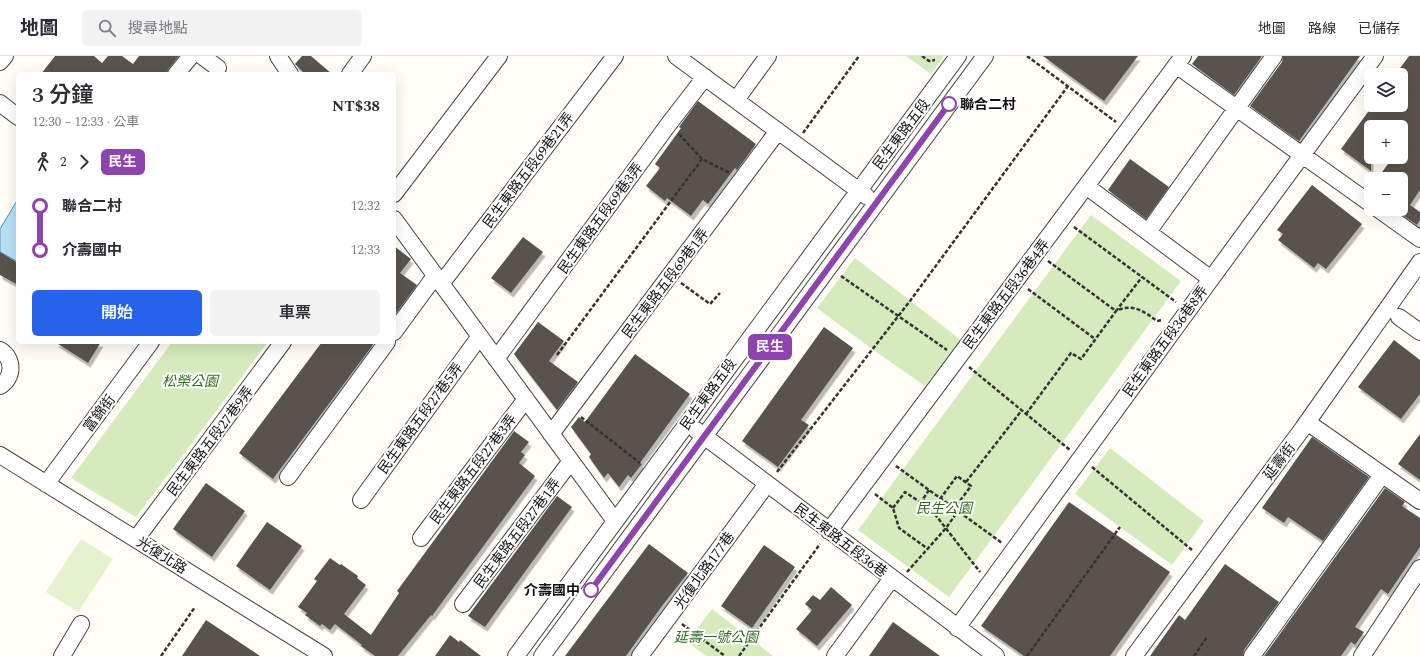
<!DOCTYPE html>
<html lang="zh-TW">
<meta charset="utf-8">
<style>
:root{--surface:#fff;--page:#f2f2f3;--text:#2b2b33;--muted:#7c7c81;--line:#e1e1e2;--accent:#2563eb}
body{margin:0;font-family:Spectral,"Noto Sans TC",serif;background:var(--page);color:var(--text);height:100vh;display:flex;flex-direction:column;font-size:15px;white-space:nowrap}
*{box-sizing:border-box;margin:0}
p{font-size:13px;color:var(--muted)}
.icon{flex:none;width:22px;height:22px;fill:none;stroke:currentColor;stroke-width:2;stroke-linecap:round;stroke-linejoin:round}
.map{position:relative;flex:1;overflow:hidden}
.drawer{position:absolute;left:16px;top:16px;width:380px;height:272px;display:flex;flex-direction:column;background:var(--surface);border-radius:6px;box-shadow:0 4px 16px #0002}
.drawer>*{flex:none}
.badge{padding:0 8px;border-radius:6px;font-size:14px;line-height:26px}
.tools{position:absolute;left:1364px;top:12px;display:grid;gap:8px}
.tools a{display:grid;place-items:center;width:44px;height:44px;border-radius:6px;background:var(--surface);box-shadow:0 4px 16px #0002;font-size:20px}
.map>.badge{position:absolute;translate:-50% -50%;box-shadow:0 0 0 2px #fff}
.legs{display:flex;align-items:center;gap:6px;height:44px;padding:0 16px;font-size:13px}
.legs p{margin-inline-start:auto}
.summary{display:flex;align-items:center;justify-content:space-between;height:68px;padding:0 16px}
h1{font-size:22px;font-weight:600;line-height:30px}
.cta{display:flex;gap:8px;margin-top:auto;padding:8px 16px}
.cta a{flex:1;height:46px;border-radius:6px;background:var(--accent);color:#fff;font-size:16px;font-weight:600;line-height:46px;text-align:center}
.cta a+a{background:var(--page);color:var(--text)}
ul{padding:0 16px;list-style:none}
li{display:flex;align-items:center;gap:14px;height:44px;font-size:15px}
li i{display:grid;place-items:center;width:6px;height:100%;margin:0 5px;background:currentColor}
li i::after{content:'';width:10px;height:10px;margin:-5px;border:3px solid;border-radius:50%;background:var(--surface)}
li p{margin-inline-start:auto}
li:first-child i{background:linear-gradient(#0000 50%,currentColor 0)}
li:last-child i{background:linear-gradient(currentColor 50%,#0000 0)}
header{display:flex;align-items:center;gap:24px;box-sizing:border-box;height:56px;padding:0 20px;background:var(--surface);border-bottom:1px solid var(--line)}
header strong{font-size:19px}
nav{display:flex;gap:22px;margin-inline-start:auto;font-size:14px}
.search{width:280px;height:36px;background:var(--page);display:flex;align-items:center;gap:10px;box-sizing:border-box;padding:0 14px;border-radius:6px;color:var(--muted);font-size:15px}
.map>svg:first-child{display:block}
</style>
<header>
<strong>地圖</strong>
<div class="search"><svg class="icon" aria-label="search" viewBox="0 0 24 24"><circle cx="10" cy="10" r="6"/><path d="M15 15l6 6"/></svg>搜尋地點</div>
<nav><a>地圖</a><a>路線</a><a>已儲存</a></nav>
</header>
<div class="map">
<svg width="1420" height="600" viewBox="0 0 1420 600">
<defs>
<filter id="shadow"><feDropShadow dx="2.5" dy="4.5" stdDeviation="0" flood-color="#0004"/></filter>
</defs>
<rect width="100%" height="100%" fill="#fffdf5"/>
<path fill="#d5ebbd" d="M 906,0 L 944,0 L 931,18 Z
M 1091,159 L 1181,225 L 949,541 L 858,474 Z
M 855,202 L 961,284 L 925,330 L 872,293 L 817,252 Z
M 172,286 L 268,286 L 136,461 L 71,422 Z
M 1110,392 L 1204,465 L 1172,509 L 1075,438 Z
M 712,553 L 773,600 L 706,600 L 687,586 Z"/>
<path fill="#e6f2cf" d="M 81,483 L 113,503 L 78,556 L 46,536 Z"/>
<path fill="#b9e0f7" stroke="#3f96cf" d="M 18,143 L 18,206 L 0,196 L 0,173 Z"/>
<path fill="#5a524d" filter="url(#shadow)" d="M 55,0 L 94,0 L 102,7 L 108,0 L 122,0 L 133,8 L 139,0 L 179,0 L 169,12 L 166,18 L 41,18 Z
M 302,0 L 311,0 L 332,18 L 305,18 L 295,8 Z
M 1043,0 L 1138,0 L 1104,45 Z
M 1198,0 L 1262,0 L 1234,39 L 1192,8 Z
M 1283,0 L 1360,0 L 1299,85 L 1250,50 L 1282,6 Z
M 1409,0 L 1420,0 L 1420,134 L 1410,149 L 1420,156 L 1420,164 L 1417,169 L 1394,153 L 1401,153 L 1401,123 L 1377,123 L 1393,101 L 1401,101 L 1401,71 L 1371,71 L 1371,115 L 1341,93 L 1373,49 L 1401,49 L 1401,19 L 1395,19 Z
M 698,45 L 756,88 L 737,114 L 735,112 L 708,148 L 703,144 L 691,160 L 667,142 L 665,145 L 646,130 L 660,112 L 655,108 L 681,72 L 679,71 Z
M 1130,103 L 1169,131 L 1146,163 L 1108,134 Z
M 1312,129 L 1362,168 L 1326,213 L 1318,207 L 1314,212 L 1278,184 L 1283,178 L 1277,174 Z
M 523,181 L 543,196 L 511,237 L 491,222 Z
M 394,190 L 411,203 L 400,217 L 417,229 L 394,260 Z
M 0,196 L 18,207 L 18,229 L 0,219 Z
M 538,266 L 564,285 L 549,305 L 578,326 L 557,354 L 514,298 Z
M 824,271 L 853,292 L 801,364 L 809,369 L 778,411 L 742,385 Z
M 1394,284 L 1420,304 L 1420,338 L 1401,363 L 1358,331 Z
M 55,286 L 101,286 L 88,307 Z
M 322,286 L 375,286 L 273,423 L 239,397 Z
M 635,298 L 690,338 L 640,407 L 642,408 L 631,422 L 628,419 L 619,431 L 608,417 L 604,422 L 589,401 L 591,398 L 571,371 L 579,361 L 585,366 Z
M 514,375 L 529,386 L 521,396 L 525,399 L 519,407 L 535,420 L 432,560 L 431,559 L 398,600 L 375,600 L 361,590 L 362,589 L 335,568 L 330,574 L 322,568 L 320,570 L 305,559 L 307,557 L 298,551 L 317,525 L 314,523 L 330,502 L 340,509 L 341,508 L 358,520 L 357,522 L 366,529 L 344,558 L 371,579 L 399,537 L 397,535 Z
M 1420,378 L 1420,424 L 1398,408 Z
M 1312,381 L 1369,421 L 1323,485 L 1288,461 L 1284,467 L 1262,452 Z
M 206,427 L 245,455 L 212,501 L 173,473 Z
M 1385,432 L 1405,446 L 1402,450 L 1420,462 L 1420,491 L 1388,538 L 1381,533 L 1357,568 L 1355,571 L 1364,576 L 1355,589 L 1351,586 L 1341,600 L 1264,600 Z
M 557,440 L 572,451 L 485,571 L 468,560 Z
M 1069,446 L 1170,516 L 1110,600 L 1024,600 L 981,570 Z
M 267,466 L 302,490 L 270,534 L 236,510 Z
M 649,488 L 688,517 L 662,550 L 626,600 L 565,600 Z
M 764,489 L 795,511 L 752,572 L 721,550 Z
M 1225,508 L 1279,546 L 1244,594 L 1243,600 L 1150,600 L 1179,559 L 1185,564 Z
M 831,531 L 852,549 L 817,590 L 796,573 L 812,554 L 805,548 L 813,539 L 820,544 Z
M 206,564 L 260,600 L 182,600 Z
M 893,566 L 940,600 L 869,600 Z
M 450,579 L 459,586 L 460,584 L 481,600 L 435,600 Z"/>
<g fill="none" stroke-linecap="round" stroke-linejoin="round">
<g stroke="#444" stroke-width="18">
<path id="minor" d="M 202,0 L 218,12
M 278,0 L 290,18
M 676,0 L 866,140
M 0,6 L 5,0
M 1176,9 L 1371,148
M 176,18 L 191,0
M 350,18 L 363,0
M 736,44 L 768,0
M 0,47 L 18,61
M 1086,130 L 1211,223
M 394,138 L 499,0
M 1378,153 L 1420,183
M 394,163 L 615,465
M 1148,176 L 1274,0
M 441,228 L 615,0
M 1399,261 L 1420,276
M 394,276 L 435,220
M 0,294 C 14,302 14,322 0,330
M 496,303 L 668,69 L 705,21
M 1307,366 L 1420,445
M 696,374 L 996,600
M 551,378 L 778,75
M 0,399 L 324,600
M 288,421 L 387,286
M 46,428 L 151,286
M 361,444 L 480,280
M 829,475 L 1183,0
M 421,482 L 526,343
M 136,483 L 283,286
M 463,548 L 571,405
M 957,572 L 1211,223 L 1375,0
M 62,600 L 81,568
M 516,600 L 958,0
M 542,600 L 985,0
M 640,600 L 767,428
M 835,600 L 892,522
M 1134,600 L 1303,372 L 1420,206
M 1252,600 L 1382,419
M 1362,600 L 1420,512"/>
</g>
<path stroke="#333" stroke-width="2.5" stroke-dasharray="4 2" stroke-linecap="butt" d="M 922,0 L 929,5 L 935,4
M 1027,0 L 1116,66
M 803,77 L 859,0
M 679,78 L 702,103 L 730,117
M 1074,171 L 1176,246
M 1048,205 L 1116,255 L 1142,221
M 841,220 L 947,294
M 681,227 L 710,248 L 720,237
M 1028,233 L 1095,283
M 557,299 L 702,103
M 969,311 L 1070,394
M 1026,358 L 1071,297 L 1081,303 L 1116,255 C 1132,247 1144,255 1157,265 L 1163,264
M 581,361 L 640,407
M 896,410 L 1002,487
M 1092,411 L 1192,494
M 777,416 L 910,245 L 1068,30
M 966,426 L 1022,354
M 929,434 L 923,443 L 980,516
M 875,438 L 893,452 L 899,472 L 928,493
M 940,443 L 957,420 L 971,430 L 954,453
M 893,452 L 905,436 L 920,446 L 923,443
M 907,516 L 946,472 L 958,455
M 682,568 L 725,600
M 161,600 L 195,551
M 739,600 L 820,488
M 1027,600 L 1120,471
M 1194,600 L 1207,581"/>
<use href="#minor" stroke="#fff" stroke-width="16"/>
</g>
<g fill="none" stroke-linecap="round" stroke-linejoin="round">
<g stroke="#fff" stroke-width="9">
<path id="line-1" d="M 591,534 L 949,48"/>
</g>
<use href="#line-1" stroke="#8e44ad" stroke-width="6"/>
</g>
<g fill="#fff" stroke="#8e44ad" stroke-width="2">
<circle cx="949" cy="48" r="7"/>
<circle cx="591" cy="534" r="7"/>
</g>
<g text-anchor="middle" stroke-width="4" stroke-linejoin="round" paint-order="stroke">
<g font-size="14" font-weight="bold" fill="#111" stroke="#fff" text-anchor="start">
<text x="960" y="53">聯合二村</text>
<text x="580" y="539" text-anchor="end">介壽國中</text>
</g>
<g font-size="14" fill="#111" stroke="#fff">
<text transform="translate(901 78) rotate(-53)" y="5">民生東路五段</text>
<text transform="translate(528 114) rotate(-53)" y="5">民生東路五段69巷21弄</text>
<text transform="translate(600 162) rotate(-54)" y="5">民生東路五段69巷3弄</text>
<text transform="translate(665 227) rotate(-53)" y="5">民生東路五段69巷1弄</text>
<text transform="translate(1006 238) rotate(-53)" y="5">民生東路五段36巷4弄</text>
<text transform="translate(1165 285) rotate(-54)" y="5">民生東路五段36巷8弄</text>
<text transform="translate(708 338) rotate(-54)" y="5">民生東路五段</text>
<text transform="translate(99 357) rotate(-53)" y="5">富錦街</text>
<text transform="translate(420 362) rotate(-54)" y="5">民生東路五段27巷5弄</text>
<text transform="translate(210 385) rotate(-53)" y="5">民生東路五段27巷9弄</text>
<text transform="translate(1279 405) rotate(-53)" y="5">延壽街</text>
<text transform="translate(473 413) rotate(-53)" y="5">民生東路五段27巷3弄</text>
<text transform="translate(517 477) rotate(-53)" y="5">民生東路五段27巷1弄</text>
<text transform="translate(841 484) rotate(37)" y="5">民生東路五段36巷</text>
<text transform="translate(162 499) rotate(32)" y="5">光復北路</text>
<text transform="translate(704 514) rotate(-54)" y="5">光復北路177巷</text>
</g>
<g font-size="14" font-style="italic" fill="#2f6b1f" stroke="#fff">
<text x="190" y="330">松榮公園</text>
<text x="944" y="457">民生公園</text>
<text x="716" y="586">延壽一號公園</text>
</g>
</g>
</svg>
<div class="tools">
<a><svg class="icon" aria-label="layers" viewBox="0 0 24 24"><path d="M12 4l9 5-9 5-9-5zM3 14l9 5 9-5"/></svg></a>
<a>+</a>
<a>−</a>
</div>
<b class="badge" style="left:770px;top:291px;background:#8e44ad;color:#fff">民生</b>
<section class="drawer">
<div class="summary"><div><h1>3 分鐘</h1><p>12:30 – 12:33 · 公車</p></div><b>NT$38</b></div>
<div class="legs"><svg class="icon" aria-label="walk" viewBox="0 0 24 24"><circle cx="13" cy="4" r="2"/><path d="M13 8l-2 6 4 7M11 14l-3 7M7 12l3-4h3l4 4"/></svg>2<svg class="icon" aria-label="forward" viewBox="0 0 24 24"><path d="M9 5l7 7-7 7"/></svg><b class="badge" style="background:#8e44ad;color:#fff">民生</b></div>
<ul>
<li><i style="color:#8e44ad"></i><b>聯合二村</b><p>12:32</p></li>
<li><i style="color:#8e44ad"></i><b>介壽國中</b><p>12:33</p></li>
</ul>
<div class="cta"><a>開始</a><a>車票</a></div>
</section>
</div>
